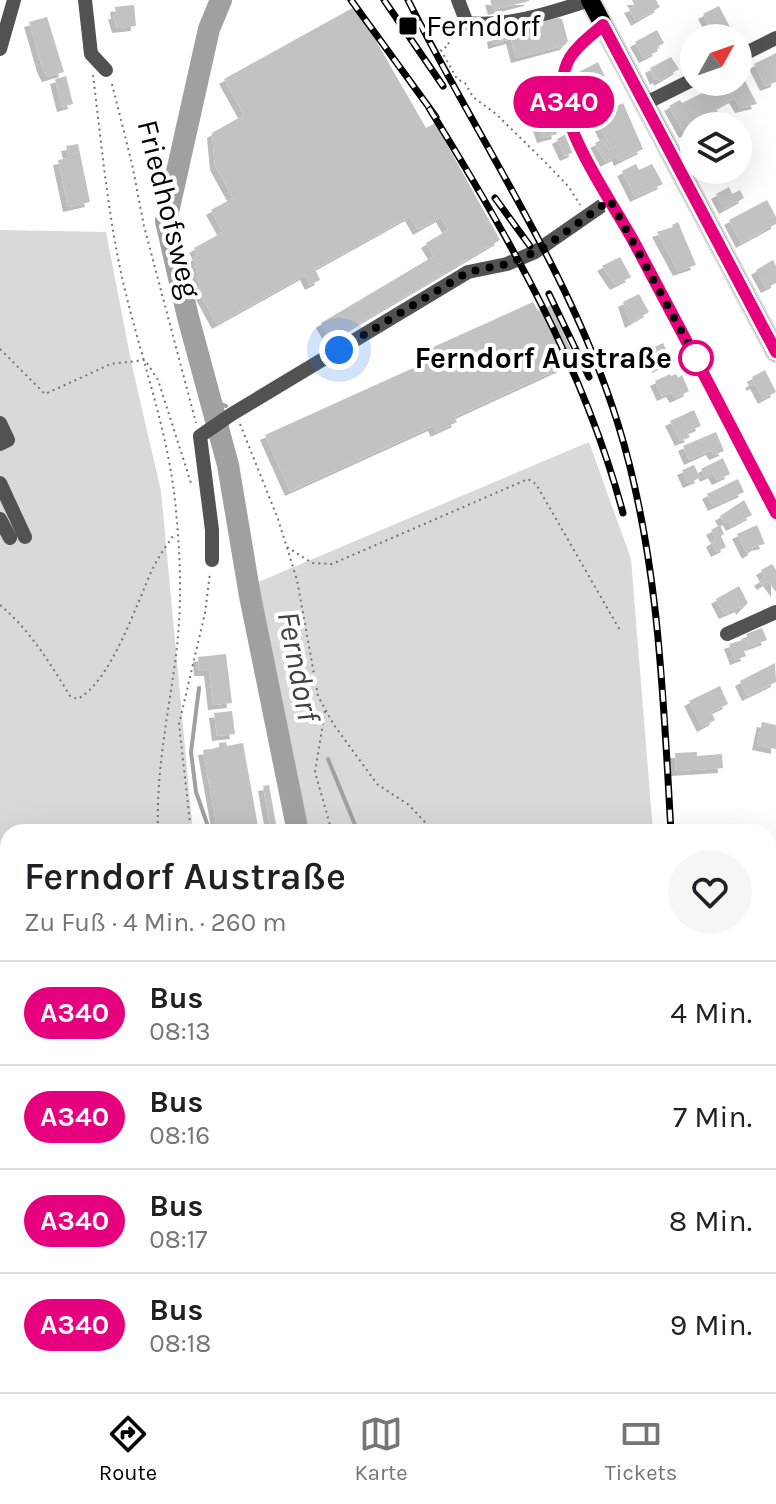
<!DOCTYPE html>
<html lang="de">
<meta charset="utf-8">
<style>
:root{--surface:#fff;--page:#f6f6f6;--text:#202124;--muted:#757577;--line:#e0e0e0;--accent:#000}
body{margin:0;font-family:Karla,sans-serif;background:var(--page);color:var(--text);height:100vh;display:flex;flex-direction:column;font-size:30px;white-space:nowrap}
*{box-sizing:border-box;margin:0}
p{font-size:26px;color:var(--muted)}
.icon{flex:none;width:44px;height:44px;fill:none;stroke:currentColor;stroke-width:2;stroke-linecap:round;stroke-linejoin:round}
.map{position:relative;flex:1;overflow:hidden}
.details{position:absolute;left:0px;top:824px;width:776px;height:568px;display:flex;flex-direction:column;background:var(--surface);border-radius:24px 24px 0 0;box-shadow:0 8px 32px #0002}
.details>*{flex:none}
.badge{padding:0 16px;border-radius:26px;font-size:28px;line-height:52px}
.needle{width:52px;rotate:50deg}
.tools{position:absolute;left:680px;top:24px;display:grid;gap:16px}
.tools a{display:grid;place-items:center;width:72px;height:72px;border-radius:50%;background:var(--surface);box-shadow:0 8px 32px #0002;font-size:40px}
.you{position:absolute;width:40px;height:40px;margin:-20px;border:6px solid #fff;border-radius:50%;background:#1a73e8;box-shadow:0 0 0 12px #1a73e833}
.map>.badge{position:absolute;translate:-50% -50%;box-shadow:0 0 0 4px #fff}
.round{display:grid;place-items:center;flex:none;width:84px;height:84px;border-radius:42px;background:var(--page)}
.head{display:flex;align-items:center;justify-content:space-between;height:136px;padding:0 24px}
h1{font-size:38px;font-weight:600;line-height:60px}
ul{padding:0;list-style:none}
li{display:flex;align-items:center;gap:24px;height:104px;padding:0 24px;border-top:2px solid var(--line)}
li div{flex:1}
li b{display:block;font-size:30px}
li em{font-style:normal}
li .badge{min-width:88px;font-weight:700;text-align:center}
.tab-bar{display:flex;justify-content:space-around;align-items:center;height:112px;border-top:2px solid var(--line);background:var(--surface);font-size:22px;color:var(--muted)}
.tab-bar a{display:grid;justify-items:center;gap:4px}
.tab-bar .on{color:var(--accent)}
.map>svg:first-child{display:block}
</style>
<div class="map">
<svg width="776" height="1392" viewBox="0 0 776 1392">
<defs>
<filter id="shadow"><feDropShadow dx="-5" dy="5" stdDeviation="0" flood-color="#0004"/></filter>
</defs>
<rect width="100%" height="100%" fill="#fff"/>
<path fill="#d9d9d9" d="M 0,230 L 106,232 L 132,366 L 161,491 L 193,832 L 8,832 L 8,1384 L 690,1384 L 691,1392 L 0,1392 Z
M 589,442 L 631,559 L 653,832 L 309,832 L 256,583 Z"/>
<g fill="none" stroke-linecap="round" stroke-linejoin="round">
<path stroke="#a0a0a0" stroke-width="4" d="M 211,401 L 226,406
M 199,688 L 191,752 L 196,792 L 210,832
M 328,759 L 358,832
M 429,1384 L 431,1392"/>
<path stroke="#a0a0a0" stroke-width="22" d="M 221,0 L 209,29 L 166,221 L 188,317 L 228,465 L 250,596 L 298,832
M 450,1384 L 453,1392"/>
</g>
<path fill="#c2c2c2" filter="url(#shadow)" d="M 490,0 L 529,0 L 529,1 L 493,10 Z
M 632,0 L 656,0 L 660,7 L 636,21 L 629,8 L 635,6 Z
M 134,5 L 136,26 L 117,28 L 113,14 L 116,14 L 115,7 Z
M 356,6 L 426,128 L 435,123 L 500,240 L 331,340 L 321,323 L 434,256 L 426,243 L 448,230 L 441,217 L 418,230 L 410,216 L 315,269 L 320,280 L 310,285 L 305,275 L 217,324 L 201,295 L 194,257 L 198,255 L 194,248 L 223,232 L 211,210 L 233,198 L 215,165 L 212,133 L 244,115 L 224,79 Z
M 719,6 L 731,29 L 715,37 L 703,14 Z
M 47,17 L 64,72 L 47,77 L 42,67 L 29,22 Z
M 557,18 L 562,19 L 568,41 L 565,45 L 516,58 L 511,39 L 493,44 L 492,37 Z
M 657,30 L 664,43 L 656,48 L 658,51 L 644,58 L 635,42 Z
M 776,53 L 776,82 L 765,86 L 754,64 Z
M 671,57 L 679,69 L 659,81 L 658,78 L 655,80 L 650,68 Z
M 598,62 L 609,85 L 593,93 L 587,82 L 582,84 L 577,73 Z
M 741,73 L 757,104 L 740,108 L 734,98 L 716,108 L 719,115 L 684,133 L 669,106 L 680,100 L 682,103 L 724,82 L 738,82 L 738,75 Z
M 66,76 L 73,104 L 62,107 L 55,79 Z
M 546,96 L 551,115 L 534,120 L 529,101 Z
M 623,103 L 643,149 L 619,161 L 617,156 L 605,162 L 595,143 L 603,139 L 609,150 L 611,148 L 595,117 Z
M 554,122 L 557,134 L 542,138 L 538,126 Z
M 566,134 L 574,152 L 565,156 L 557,139 Z
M 78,144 L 90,202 L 68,207 L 58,160 L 69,158 L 66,146 Z
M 636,164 L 639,170 L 652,164 L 663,184 L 635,197 L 622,171 Z
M 729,187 L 732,194 L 740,190 L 744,198 L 724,209 L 716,194 Z
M 767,200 L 776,217 L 776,224 L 741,243 L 729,220 Z
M 678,222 L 696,265 L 678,271 L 657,232 L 673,227 L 672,225 Z
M 620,257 L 631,277 L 615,285 L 602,266 Z
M 773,260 L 776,266 L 776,283 L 766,288 L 756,270 Z
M 639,294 L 649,312 L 630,323 L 623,302 Z
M 533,302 L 538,311 L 551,305 L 576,361 L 454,417 L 457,422 L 436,432 L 433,426 L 290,491 L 265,435 L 433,359 L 429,349 Z
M 663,343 L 672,361 L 657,368 L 648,350 Z
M 765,370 L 776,392 L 763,399 L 755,384 L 752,386 L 750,383 L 754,381 L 752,377 Z
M 670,374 L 671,376 L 676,374 L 678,378 L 682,375 L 689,391 L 675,398 L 671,392 L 662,396 L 655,381 Z
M 694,410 L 701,426 L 687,432 L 690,437 L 680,441 L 670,421 Z
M 716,432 L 724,451 L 714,455 L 711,450 L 689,460 L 683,446 Z
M 723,458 L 730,474 L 717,480 L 713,473 L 705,477 L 701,469 Z
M 694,465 L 700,478 L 688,483 L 682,470 Z
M 738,479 L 744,492 L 713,506 L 707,494 Z
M 744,500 L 752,515 L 731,526 L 728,520 L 724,523 L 720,516 Z
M 720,525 L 724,534 L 721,536 L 726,547 L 716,552 L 711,542 L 716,539 L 711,530 Z
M 757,525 L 765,544 L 752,547 L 753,550 L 747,554 L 737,534 Z
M 772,564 L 776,570 L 776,592 L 768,581 L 762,585 L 759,581 L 765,577 L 761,570 Z
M 739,586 L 748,603 L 741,610 L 740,607 L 724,614 L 716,599 Z
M 762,628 L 767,640 L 751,646 L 746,634 Z
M 746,639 L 749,649 L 744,651 L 746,656 L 735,660 L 729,644 Z
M 226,654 L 232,703 L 213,705 L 209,671 L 199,671 L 198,657 Z
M 775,663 L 776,682 L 747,696 L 740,681 Z
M 720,686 L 728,704 L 711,712 L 715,720 L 702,727 L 689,701 Z
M 232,711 L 235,734 L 217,736 L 214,713 Z
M 762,722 L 776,725 L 776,749 L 757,745 Z
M 226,742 L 227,746 L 243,743 L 259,832 L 225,832 L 224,827 L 217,828 L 203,750 L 219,748 L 219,743 Z
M 697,752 L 697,756 L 722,754 L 723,768 L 676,771 L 675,753 Z
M 269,785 L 277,830 L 271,831 L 263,786 Z
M 768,905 L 776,905 L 776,933 L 768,934 Z
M 768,1024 L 776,1024 L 776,1044 L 768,1045 Z
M 776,1101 L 776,1134 L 768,1112 L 768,1103 Z
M 776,1162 L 776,1392 L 762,1392 L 759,1384 L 768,1384 L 768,1166 Z"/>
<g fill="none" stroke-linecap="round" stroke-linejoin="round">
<g stroke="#dbdbdb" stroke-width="22">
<path id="major" d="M 590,0 L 776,352"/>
</g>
<path stroke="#747474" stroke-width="2" stroke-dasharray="2 4" stroke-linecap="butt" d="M 455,30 L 446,35 L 449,45 L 441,50 L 457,79 L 465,83 L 473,97 L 496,114 L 545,162 L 569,187 L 580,205
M 93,75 C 101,140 107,205 120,268 C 137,349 169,428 176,511 C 181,561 182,613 175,663 C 167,720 156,774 158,832
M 112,84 L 132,164 L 144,226 L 196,423
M 0,349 L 45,394 L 111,364 L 145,360 L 158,380 L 191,483
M 240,424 L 278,519 L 297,580 L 318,696 L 334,725 L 377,784 L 409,805 L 434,832
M 287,547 L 312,563 L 332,564 L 528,479 L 536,484 L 621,632
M 0,605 C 30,630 50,663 70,696 L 77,699 C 110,684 137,603 152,570 C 158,557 167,545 175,533
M 325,711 L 315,772 L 332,832
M 191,832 L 179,724 L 205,613 L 210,573
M 0,1376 L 8,1381
M 14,1384 L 28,1392
M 165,1384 L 166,1392
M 321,1384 L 324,1392
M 617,1384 L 627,1392"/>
<path stroke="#525252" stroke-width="14" d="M 85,0 L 91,54 L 106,70
M 458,0 L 467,23 C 509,27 550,13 590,0
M 603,25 C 577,46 560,57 563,94 C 567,138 612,203 634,242 C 682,332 728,422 776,513
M 0,49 L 14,0
M 738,57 L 776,38
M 646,103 L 694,79
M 0,423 L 8,440 L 0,444
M 0,483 L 25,537
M 0,519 L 10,538
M 212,560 L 212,530 L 200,436 L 232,414 L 468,272 L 507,264 L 535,252 L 610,200
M 727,634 L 776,612
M 768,1091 L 776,1088
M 768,1146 L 776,1143
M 726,1384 L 727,1392"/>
<use href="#major" stroke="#000" stroke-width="18"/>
<g stroke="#000" stroke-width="7">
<path id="rail" d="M 351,0 L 436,117
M 384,0 L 443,86
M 408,0 C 478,140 571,273 618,424 C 659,556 663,695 671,832
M 429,108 C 508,236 584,367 623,513
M 495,198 L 530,246
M 549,294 L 589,377
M 711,1384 L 712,1392
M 741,1384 L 743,1392"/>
</g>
<use href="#rail" stroke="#fff" stroke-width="4" stroke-dasharray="12" stroke-linecap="butt"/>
</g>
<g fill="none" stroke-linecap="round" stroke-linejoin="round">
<g stroke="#fff" stroke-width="18">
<path id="line" d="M 776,352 L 603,25 C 578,47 560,57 563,94 C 567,139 612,202 634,242 C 682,332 729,422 776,513"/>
</g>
<use href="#line" stroke="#e6007e" stroke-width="12"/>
<path stroke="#000" stroke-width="8" stroke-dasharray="0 14.4" d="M 339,350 L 468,272 L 507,264 L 542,249 L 610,200 L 696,358"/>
</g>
<rect fill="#000" stroke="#fff" stroke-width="3" x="398" y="16" width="20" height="20" rx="4"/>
<circle fill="#fff" stroke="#e6007e" stroke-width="4" cx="696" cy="358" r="16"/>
<g text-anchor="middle" stroke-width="8" stroke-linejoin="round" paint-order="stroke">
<g font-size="30" fill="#000" stroke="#fff" text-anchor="start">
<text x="426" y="36">Ferndorf</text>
</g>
<g font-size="30" fill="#000" stroke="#fff">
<text transform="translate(169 209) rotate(76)" y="10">Friedhofsweg</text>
</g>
<g font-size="30" font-weight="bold" fill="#000" stroke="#fff" text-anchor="end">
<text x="672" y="368">Ferndorf Austraße</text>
</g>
<g font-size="32" font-style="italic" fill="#414141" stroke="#fff">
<text transform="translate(299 666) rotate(79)" y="11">Ferndorf</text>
</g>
</g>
</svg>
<div class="tools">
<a><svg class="needle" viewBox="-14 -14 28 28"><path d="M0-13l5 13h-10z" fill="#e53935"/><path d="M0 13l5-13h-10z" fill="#757577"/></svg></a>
<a><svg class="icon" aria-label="layers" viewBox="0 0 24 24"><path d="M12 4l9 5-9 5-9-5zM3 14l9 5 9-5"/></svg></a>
</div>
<div class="you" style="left:339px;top:350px"></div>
<b class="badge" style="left:564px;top:102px;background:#e6007e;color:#fff">A340</b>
<section class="details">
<div class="head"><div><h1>Ferndorf Austraße</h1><p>Zu Fuß · 4 Min. · 260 m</p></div><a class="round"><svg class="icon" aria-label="heart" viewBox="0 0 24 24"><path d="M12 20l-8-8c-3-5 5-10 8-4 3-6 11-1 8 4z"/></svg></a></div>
<ul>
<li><span class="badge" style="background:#e6007e;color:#fff">A340</span><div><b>Bus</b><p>08:13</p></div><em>4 Min.</em></li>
<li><span class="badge" style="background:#e6007e;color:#fff">A340</span><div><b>Bus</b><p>08:16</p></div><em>7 Min.</em></li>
<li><span class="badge" style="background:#e6007e;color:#fff">A340</span><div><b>Bus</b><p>08:17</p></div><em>8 Min.</em></li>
<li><span class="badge" style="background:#e6007e;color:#fff">A340</span><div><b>Bus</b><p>08:18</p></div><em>9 Min.</em></li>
</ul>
</section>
</div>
<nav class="tab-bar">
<a class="on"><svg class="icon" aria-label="directions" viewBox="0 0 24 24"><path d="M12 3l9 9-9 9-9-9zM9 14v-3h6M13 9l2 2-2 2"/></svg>Route</a>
<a><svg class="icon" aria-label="map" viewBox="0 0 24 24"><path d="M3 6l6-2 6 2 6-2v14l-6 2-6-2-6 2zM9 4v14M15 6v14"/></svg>Karte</a>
<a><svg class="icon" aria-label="tickets" viewBox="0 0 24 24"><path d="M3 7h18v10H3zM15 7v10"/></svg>Tickets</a>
</nav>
